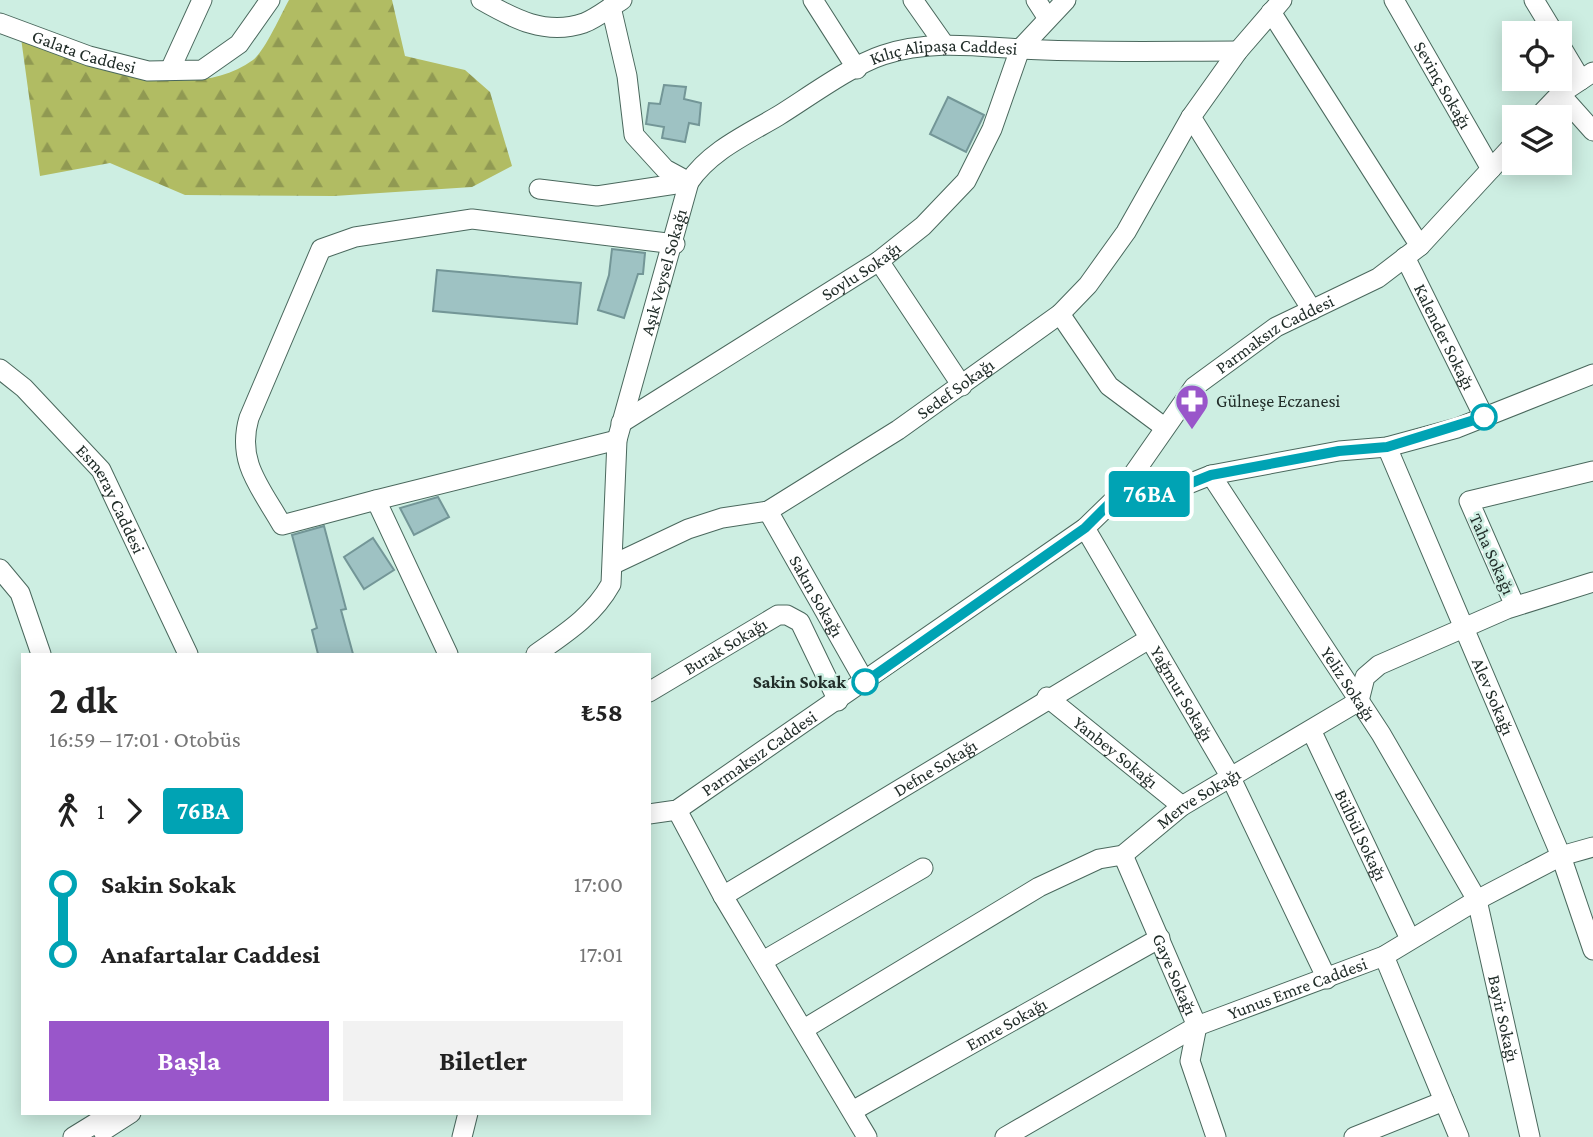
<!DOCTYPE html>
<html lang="tr">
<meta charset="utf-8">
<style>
:root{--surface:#fff;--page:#f2f2f2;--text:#222;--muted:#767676;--accent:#9956ca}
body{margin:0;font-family:"Crimson Pro",serif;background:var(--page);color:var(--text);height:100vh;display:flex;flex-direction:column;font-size:26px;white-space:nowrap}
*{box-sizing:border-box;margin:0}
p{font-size:23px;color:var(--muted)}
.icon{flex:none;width:38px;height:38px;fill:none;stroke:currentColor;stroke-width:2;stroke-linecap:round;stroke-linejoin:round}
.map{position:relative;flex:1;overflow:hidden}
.sheet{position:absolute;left:21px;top:653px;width:630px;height:462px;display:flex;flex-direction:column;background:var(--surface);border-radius:0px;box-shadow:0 4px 18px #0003}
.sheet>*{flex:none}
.badge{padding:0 14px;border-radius:5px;font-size:24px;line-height:46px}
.tools{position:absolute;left:1502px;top:21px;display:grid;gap:14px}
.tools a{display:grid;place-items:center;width:70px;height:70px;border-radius:0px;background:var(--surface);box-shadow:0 4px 18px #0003;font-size:35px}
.map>.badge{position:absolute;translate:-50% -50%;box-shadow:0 0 0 4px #fff}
.legs{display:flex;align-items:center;gap:10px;height:77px;padding:0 28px;font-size:23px}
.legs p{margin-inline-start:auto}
.summary{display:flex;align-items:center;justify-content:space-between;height:119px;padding:0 28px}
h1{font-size:38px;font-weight:700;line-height:52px}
.primary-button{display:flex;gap:14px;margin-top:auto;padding:14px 28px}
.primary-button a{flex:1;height:80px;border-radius:0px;background:var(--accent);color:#fff;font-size:28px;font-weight:700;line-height:80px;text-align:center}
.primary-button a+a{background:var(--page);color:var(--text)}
ul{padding:0 28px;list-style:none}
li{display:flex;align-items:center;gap:24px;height:70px;font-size:26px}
li i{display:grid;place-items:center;width:10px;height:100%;margin:0 9px;background:currentColor}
li i::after{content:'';width:18px;height:18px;margin:-9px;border:5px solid;border-radius:50%;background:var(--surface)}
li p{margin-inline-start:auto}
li:first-child i{background:linear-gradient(#0000 50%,currentColor 0)}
li:last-child i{background:linear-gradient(currentColor 50%,#0000 0)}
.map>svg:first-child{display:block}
</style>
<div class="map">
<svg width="1593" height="1137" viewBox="0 0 1593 1137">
<defs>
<pattern id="forest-firs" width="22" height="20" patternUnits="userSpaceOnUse" patternTransform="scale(1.75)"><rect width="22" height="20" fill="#b1bc63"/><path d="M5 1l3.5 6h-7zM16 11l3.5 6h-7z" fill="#909952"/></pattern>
</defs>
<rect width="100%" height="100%" fill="#cdeee2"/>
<path fill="url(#forest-firs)" d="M 289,0 L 392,0 L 405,56 L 465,70 L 490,92 L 512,166 L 472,187 L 334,196 L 185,195 L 110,163 L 40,176 L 21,38 C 87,60 189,107 253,60 C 265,51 281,14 289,0 Z"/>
<path fill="#9ec2c3" stroke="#739697" stroke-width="2" d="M 664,85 L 686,87 L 684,99 L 701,103 L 699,125 L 689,123 L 685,142 L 662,138 L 664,127 L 646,124 L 649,103 L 660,104 Z
M 948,97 L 984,115 L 966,152 L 930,134 Z
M 612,249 L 645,253 L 643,274 L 638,274 L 624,318 L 598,310 L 609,275 Z
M 437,270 L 581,283 L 577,324 L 433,311 Z
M 438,497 L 449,517 L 414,535 L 400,508 Z
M 324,526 L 346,609 L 341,610 L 353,654 L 318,654 L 312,630 L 317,628 L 292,535 Z
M 373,538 L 394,570 L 364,589 L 344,557 Z"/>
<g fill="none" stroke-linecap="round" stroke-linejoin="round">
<g stroke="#4a685d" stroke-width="21">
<g id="minor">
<path d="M 481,0 C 514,19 546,36 584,23 C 597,18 610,7 622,0"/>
<path d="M 813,0 L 857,69"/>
<path d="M 913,0 L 944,44"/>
<path d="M 1036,0 L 1047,17"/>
<path id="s1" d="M 1394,0 L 1491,169"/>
<path d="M 1534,0 L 1554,33"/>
<path d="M 611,7 L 627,76 L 634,135 L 665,169 L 689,182"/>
<path d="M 1271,12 L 1420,246"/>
<path id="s2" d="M 0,23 L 89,56 L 148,71 L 202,70 L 239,44 L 270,0"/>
<path d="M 1559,43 L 1581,80"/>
<path d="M 170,70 L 202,0"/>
<path d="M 1560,94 L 1593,131"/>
<path d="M 1191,117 L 1312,310"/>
<path d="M 1538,117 L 1560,94 L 1593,72"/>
<path d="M 539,189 L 597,196 L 689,182"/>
<path id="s3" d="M 1405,257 L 1484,417"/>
<path d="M 879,261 L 962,386"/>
<path d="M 1060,314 L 1109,386 L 1164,427"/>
<path id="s4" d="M 0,369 L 24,388 L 101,470 L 188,654"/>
<path id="s5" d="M 621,423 L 879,261 L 923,226 L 966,181 L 992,129 L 1020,49 L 1066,0"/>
<path id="s6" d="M 1387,447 L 1561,856 L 1593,950"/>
<path id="s7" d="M 1211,475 L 1381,734 L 1477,900 L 1530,1137"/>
<path d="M 1118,496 L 1166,493 L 1211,475 L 1339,451 L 1387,447 L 1457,428 L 1593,374"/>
<path d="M 376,500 L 617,440"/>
<path id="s8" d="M 768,511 L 865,682"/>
<path id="s9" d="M 1085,528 L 1230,776 L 1327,979"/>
<path id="s10" d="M 614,564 L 688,529 L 722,518 L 768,511 L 898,430 L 1060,314 L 1088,285 L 1126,232 L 1191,117 L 1238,51 L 1282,0"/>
<path d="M 0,569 L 20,593 L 41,654"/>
<path d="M 1515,606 L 1469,501 L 1593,471"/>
<path d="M 448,654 L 376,500 L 282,525 C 261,488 236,462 249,418 L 321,249 L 355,237 L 472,219 L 675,244"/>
<path id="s11" d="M 536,654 C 566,633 593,616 611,584 L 617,440 L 689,182 C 710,151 746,135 778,116 C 807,98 852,65 883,55 C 929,40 974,46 1020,49 C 1093,53 1166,51 1238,51"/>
<path id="s12" d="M 649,692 L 778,615 L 787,615 L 800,622 L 838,701"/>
<path id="s13" d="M 1047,697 L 1182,806"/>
<path id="s14" d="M 1312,732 L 1410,939"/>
<path d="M 677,810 L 723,896 L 867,1137"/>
<path id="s15" d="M 649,814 L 677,810 L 1085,528 L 1118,496 L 1194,387 L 1276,327 L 1378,278 L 1420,246 L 1514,144"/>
<path id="s16" d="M 1123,855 L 1197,1026 L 1190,1061 L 1216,1137"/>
<path id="s17" d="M 723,896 L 1149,639"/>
<path d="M 1384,956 L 1459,1137"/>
<path d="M 763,961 L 923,868"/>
<path id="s18" d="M 804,1029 L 1039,887 L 1099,859 L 1123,855 L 1182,806 L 1359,701 L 1365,677 L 1379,665 L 1507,609 L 1593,582"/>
<path id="s19" d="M 854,1110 L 1160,938"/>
<path d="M 103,1131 L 131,1113"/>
<path d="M 73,1137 L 112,1113"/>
<path d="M 462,1137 L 468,1113"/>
<path id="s20" d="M 1005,1137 L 1197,1026 L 1384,956 L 1477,900 L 1561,856 L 1593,847"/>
<path d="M 1354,1137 L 1444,1101"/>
</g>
</g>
<use href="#minor" stroke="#fff" stroke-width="19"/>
</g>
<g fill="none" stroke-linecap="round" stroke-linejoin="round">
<g stroke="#fff" stroke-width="16">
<path id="line-1" d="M 865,682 L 1085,528 L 1118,495 L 1166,493 L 1211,475 L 1339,451 L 1387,447 L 1484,417"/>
</g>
<use href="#line-1" stroke="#00a3b4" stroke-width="10"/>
</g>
<defs>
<g id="pharmacy-pin" transform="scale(1.75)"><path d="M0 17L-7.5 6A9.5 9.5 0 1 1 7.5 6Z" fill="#9956ca" stroke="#cdeee2"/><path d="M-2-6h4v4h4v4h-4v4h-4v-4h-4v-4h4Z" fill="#fff"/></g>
</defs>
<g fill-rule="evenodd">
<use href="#pharmacy-pin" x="1192" y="401"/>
</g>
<g fill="#fff" stroke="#00a3b4" stroke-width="3.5">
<circle cx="1484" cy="417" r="12"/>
<circle cx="865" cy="682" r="12"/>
</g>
<g text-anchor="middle" stroke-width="5" stroke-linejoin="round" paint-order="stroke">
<g font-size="18" fill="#212d29" stroke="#cdeee2">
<text dy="6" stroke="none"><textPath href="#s2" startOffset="89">Galata Caddesi</textPath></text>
<text dy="6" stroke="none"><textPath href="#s11" startOffset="810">Kılıç Alipaşa Caddesi</textPath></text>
<text dy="6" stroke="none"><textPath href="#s1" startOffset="98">Sevinç Sokağı</textPath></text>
<text dy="6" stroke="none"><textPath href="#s5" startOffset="284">Soylu Sokağı</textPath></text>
<text dy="6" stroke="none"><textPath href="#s11" startOffset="422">Aşık Veysel Sokağı</textPath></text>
<text dy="6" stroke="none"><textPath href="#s15" startOffset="800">Parmaksız Caddesi</textPath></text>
<text dy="6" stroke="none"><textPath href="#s3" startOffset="89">Kalender Sokağı</textPath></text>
<text dy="6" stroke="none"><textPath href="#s10" startOffset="388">Sedef Sokağı</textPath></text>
<text dy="6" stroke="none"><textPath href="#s4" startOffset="173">Esmeray Caddesi</textPath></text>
<text transform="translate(1492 554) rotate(66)" y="6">Taha Sokağı</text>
<text dy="6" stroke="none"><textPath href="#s8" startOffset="98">Sakın Sokağı</textPath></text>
<text dy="6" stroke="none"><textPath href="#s12" startOffset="89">Burak Sokağı</textPath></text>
<text dy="6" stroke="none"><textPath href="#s7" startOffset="250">Yeliz Sokağı</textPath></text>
<text dy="6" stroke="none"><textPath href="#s9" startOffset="192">Yağmur Sokağı</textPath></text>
<text dy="6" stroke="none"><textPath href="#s6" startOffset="271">Alev Sokağı</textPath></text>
<text dy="6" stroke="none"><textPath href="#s13" startOffset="88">Yanbey Sokağı</textPath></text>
<text dy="6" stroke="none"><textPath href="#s15" startOffset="128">Parmaksız Caddesi</textPath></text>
<text dy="6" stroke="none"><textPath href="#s17" startOffset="248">Defne Sokağı</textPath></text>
<text dy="6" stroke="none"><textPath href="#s18" startOffset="460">Merve Sokağı</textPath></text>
<text dy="6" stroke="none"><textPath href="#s14" startOffset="114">Bülbül Sokağı</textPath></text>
<text dy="6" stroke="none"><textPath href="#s16" startOffset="130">Gaye Sokağı</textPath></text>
<text dy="6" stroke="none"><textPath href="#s20" startOffset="329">Yunus Emre Caddesi</textPath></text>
<text dy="6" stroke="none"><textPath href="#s7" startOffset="623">Bayir Sokağı</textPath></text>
<text dy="6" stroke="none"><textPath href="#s19" startOffset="175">Emre Sokağı</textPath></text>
</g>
<g font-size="18" fill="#212d29" stroke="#cdeee2" text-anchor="start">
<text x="1216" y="407">Gülneşe Eczanesi</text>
</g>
<g font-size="18" font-weight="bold" fill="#212d29" stroke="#cdeee2" text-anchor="end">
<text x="846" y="688">Sakin Sokak</text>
</g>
</g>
</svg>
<div class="tools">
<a><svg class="icon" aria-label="locate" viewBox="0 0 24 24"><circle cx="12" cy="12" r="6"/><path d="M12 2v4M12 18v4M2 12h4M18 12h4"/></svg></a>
<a><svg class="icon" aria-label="layers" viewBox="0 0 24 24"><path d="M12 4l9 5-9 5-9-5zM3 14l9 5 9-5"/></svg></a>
</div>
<b class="badge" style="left:1149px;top:494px;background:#00a3b4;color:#fff">76BA</b>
<section class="sheet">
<div class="summary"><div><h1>2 dk</h1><p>16:59 – 17:01 · Otobüs</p></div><b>₺58</b></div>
<div class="legs"><svg class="icon" aria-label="walk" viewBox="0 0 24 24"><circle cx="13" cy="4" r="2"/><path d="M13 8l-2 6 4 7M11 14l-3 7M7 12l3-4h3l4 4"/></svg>1<svg class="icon" aria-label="forward" viewBox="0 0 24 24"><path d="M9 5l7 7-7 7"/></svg><b class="badge" style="background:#00a3b4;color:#fff">76BA</b></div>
<ul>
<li><i style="color:#00a3b4"></i><b>Sakin Sokak</b><p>17:00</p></li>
<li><i style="color:#00a3b4"></i><b>Anafartalar Caddesi</b><p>17:01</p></li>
</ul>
<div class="primary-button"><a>Başla</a><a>Biletler</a></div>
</section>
</div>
